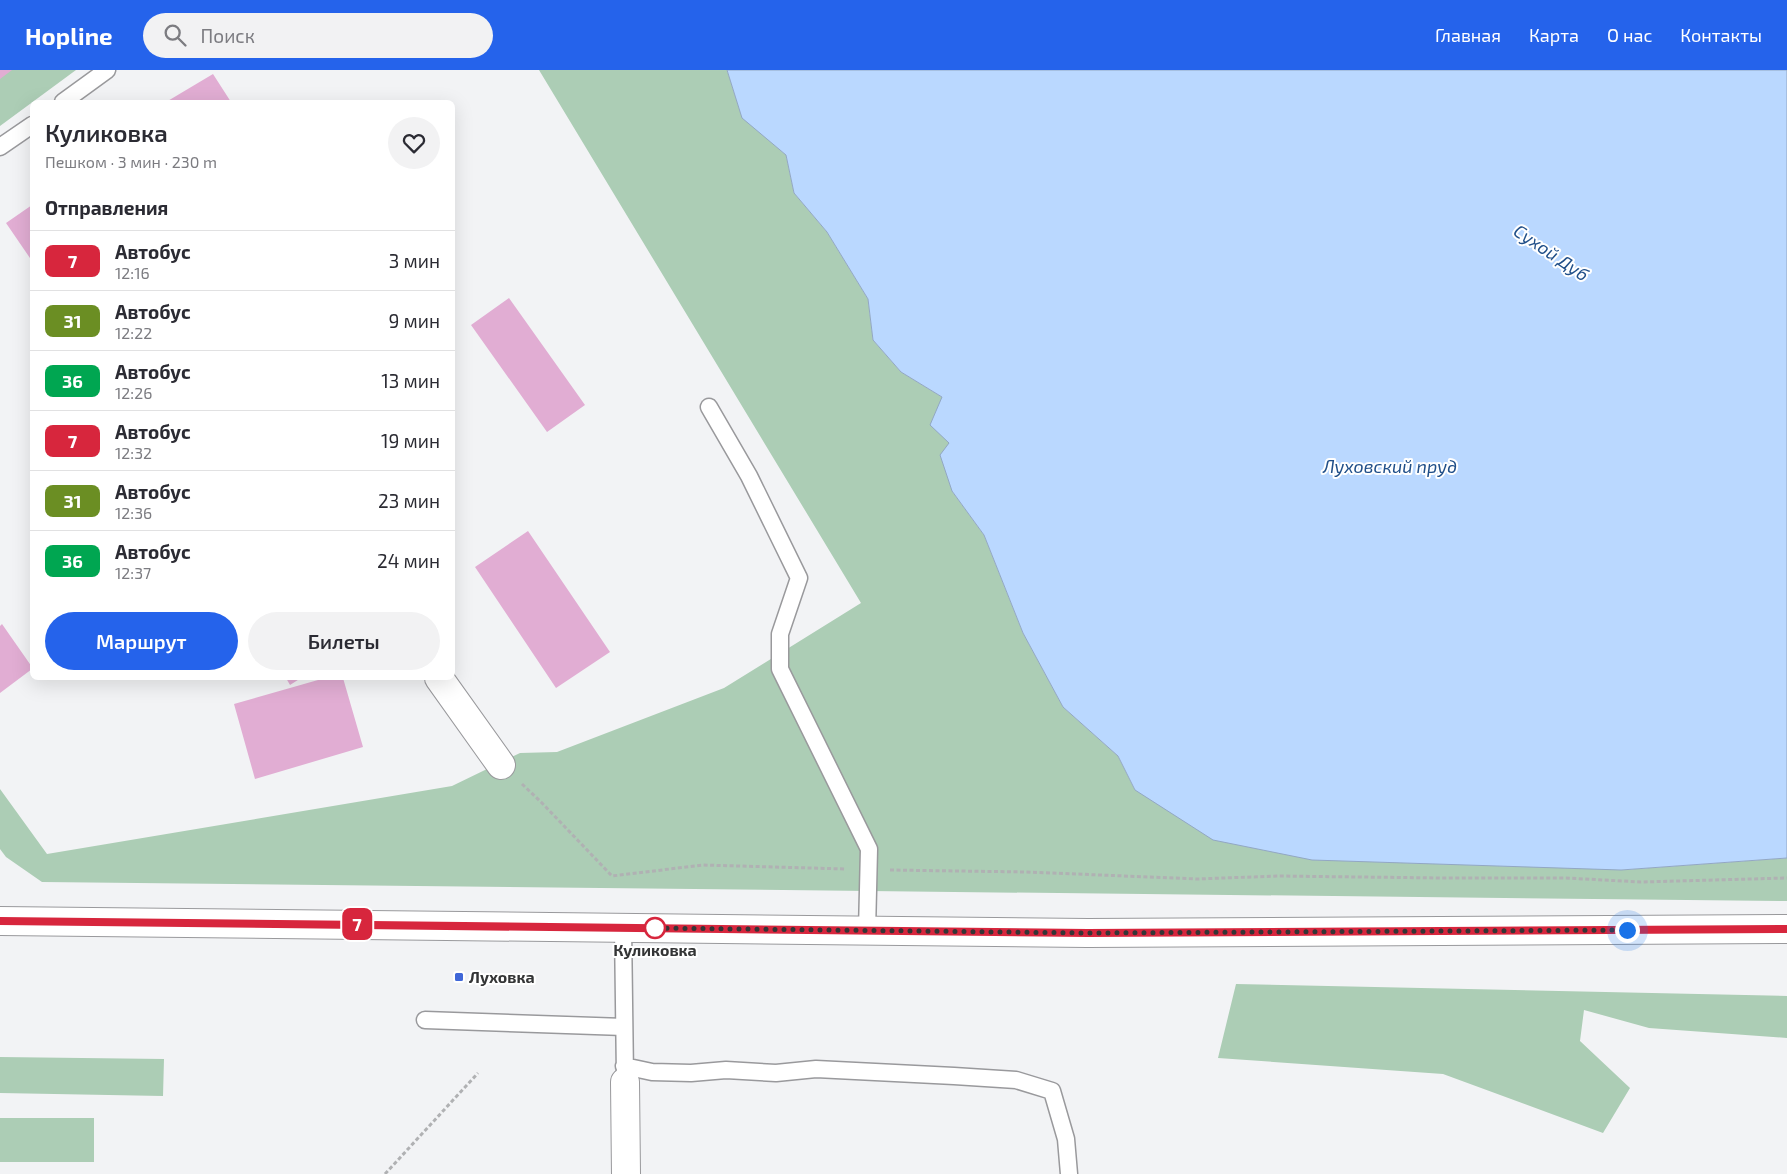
<!DOCTYPE html>
<html lang="ru">
<meta charset="utf-8">
<style>
:root{--surface:#fff;--page:#f2f2f3;--text:#2b2b33;--muted:#7c7c81;--line:#e1e1e2;--accent:#2563eb}
body{margin:0;font-family:"Exo 2",sans-serif;background:var(--page);color:var(--text);height:100vh;display:flex;flex-direction:column;font-size:19px;white-space:nowrap}
*{box-sizing:border-box;margin:0}
p{font-size:16px;color:var(--muted)}
.icon{flex:none;width:28px;height:28px;fill:none;stroke:currentColor;stroke-width:2;stroke-linecap:round;stroke-linejoin:round}
.map{position:relative;flex:1;overflow:hidden}
.sheet{position:absolute;left:30px;top:30px;width:425px;height:580px;display:flex;flex-direction:column;background:var(--surface);border-radius:8px;box-shadow:0 5px 20px #0002}
.sheet>*{flex:none}
.badge{padding:0 10px;border-radius:8px;font-size:18px;line-height:32px}
.you{position:absolute;width:25px;height:25px;margin:-12px;border:4px solid #fff;border-radius:50%;background:#1a73e8;box-shadow:0 0 0 8px #1a73e833}
.map>.badge{position:absolute;translate:-50% -50%;box-shadow:0 0 0 2px #fff}
h2{padding:0 15px;font-size:19px;line-height:45px}
.round{display:grid;place-items:center;flex:none;width:52px;height:52px;border-radius:26px;background:var(--page)}
.headline{display:flex;align-items:center;justify-content:space-between;height:85px;padding:0 15px}
h1{font-size:24px;font-weight:600;line-height:38px}
.cta{display:flex;gap:10px;margin-top:auto;padding:10px 15px}
.cta a{flex:1;height:58px;border-radius:30px;background:var(--accent);color:#fff;font-size:20px;font-weight:600;line-height:58px;text-align:center}
.cta a+a{background:var(--page);color:var(--text)}
ul{padding:0;list-style:none}
li{display:flex;align-items:center;gap:15px;height:60px;padding:0 15px;border-top:1px solid var(--line)}
li div{flex:1}
li b{display:block;font-size:19px}
li em{font-style:normal}
li .badge{min-width:55px;font-weight:700;text-align:center}
header{display:flex;align-items:center;gap:30px;box-sizing:border-box;height:70px;padding:0 25px;background:var(--accent);color:#fff}
header strong{font-size:24px}
nav{display:flex;gap:28px;margin-inline-start:auto;font-size:18px}
.search{width:350px;height:45px;background:var(--page);display:flex;align-items:center;gap:12px;box-sizing:border-box;padding:0 18px;border-radius:28px;color:var(--muted);font-size:19px}
.map>svg:first-child{display:block}
</style>
<header>
<strong>Hopline</strong>
<div class="search"><svg class="icon" aria-label="search" viewBox="0 0 24 24"><circle cx="10" cy="10" r="6"/><path d="M15 15l6 6"/></svg>Поиск</div>
<nav><a>Главная</a><a>Карта</a><a>О нас</a><a>Контакты</a></nav>
</header>
<div class="map">
<svg width="1787" height="1104" viewBox="0 0 1787 1104">
<rect width="100%" height="100%" fill="#f2f3f5"/>
<path fill="#accdb5" d="M 0,0 L 76,0 L 0,56 Z
M 539,0 L 727,0 L 742,47 L 786,85 L 794,123 L 827,162 L 868,229 L 873,270 L 901,302 L 942,327 L 950,373 L 952,421 L 984,465 L 1023,563 L 1063,637 L 1118,686 L 1135,720 L 1621,800 L 1787,788 L 1787,831 L 42,812 L 6,787 L 0,779 L 0,719 L 47,784 L 452,716 L 520,683 L 557,682 L 724,618 L 861,533 Z
M 1236,914 L 1787,926 L 1787,968 L 1649,958 L 1584,940 L 1580,971 L 1630,1018 L 1603,1063 L 1443,1004 L 1218,988 Z
M 0,987 L 164,989 L 163,1026 L 0,1023 Z
M 0,1048 L 94,1048 L 94,1092 L 0,1092 Z"/>
<path fill="#bad8ff" stroke="#92a7c3" d="M 727,0 L 1787,0 L 1787,788 L 1621,800 L 1312,790 L 1213,770 L 1135,720 L 1118,686 L 1063,637 L 1023,563 L 984,465 L 952,421 L 940,385 L 949,373 L 930,355 L 942,327 L 901,302 L 873,270 L 868,229 L 827,162 L 794,123 L 786,85 L 742,48 Z"/>
<path fill="#e1add3" d="M 0,0 L 12,0 L 0,9 Z
M 213,4 L 231,32 L 166,32 Z
M 32,135 L 32,191 L 6,153 Z
M 509,228 L 585,335 L 547,362 L 471,255 Z
M 528,461 L 610,582 L 556,618 L 475,497 Z
M 2,554 L 32,597 L 32,599 L 0,623 L 0,556 Z
M 286,608 L 301,608 L 290,615 Z
M 325,608 L 343,608 L 363,677 L 255,709 L 234,634 Z"/>
<g fill="none" stroke-linecap="round" stroke-linejoin="round">
<g stroke="#99999c" stroke-width="19">
<path id="lane" d="M 63,32 L 107,0
M 0,77 L 32,55
M 709,337 L 749,406 L 799,508 L 780,564 L 780,599 L 869,779 L 867,861
M 623,857 L 625,1007
M 425,950 L 624,957
M 624,996 L 652,1002 L 691,1003 L 726,1000 L 776,1003 L 816,999 L 954,1006 L 1016,1010 L 1052,1021 L 1066,1069 L 1069,1104"/>
</g>
<g stroke="#99999c" stroke-width="30">
<path id="street" d="M 439,608 L 501,695
M 625,1012 L 626,1104"/>
</g>
<g stroke="#99999c" stroke-width="30">
<path id="primary" d="M 0,851 L 1088,863 L 1787,859"/>
</g>
<path stroke="#b0b1b3" stroke-width="3" stroke-dasharray="4 2.5" stroke-linecap="butt" d="M 522,714 L 542,733 L 612,806 L 703,795 L 846,799
M 890,800 L 1027,802 L 1198,809 L 1277,806 L 1443,808 L 1566,808 L 1641,812 L 1787,808
M 385,1104 L 478,1003"/>
<use href="#lane" stroke="#fff" stroke-width="16"/>
<use href="#street" stroke="#fff" stroke-width="28"/>
<use href="#primary" stroke="#fff" stroke-width="28"/>
</g>
<g fill="none" stroke-linecap="round" stroke-linejoin="round">
<g stroke="#fff" stroke-width="11">
<path id="line" d="M 0,851 L 1088,863 L 1787,859"/>
</g>
<use href="#line" stroke="#d7263d" stroke-width="8"/>
<path stroke="#343536" stroke-width="5" stroke-dasharray="0 9" d="M 655,858 L 652,858 L 1088,863 L 1627,860"/>
</g>
<circle fill="#fff" stroke="#d7263d" stroke-width="2.5" cx="655" cy="858" r="10"/>
<rect fill="#4067d8" stroke="#fff" stroke-width="2" x="454" y="902" width="10" height="10" rx="2.5"/>
<g text-anchor="middle" stroke-width="4" stroke-linejoin="round" paint-order="stroke">
<g font-size="16" font-weight="bold" fill="#343536" stroke="#fff">
<text x="655" y="886">Куликовка</text>
</g>
<g font-size="16" font-weight="bold" fill="#343536" stroke="#fff" text-anchor="start">
<text x="469" y="913">Луховка</text>
</g>
<g font-size="18" font-style="italic" fill="#204f89" stroke="#fff">
<text transform="translate(1551 183) rotate(34)" y="6">Сухой Дуб</text>
<text x="1390" y="403">Луховский пруд</text>
</g>
</g>
</svg>
<div class="you" style="left:1627px;top:860px"></div>
<b class="badge" style="left:357px;top:854px;background:#d7263d;color:#fff">7</b>
<section class="sheet">
<div class="headline"><div><h1>Куликовка</h1><p>Пешком · 3 мин · 230 m</p></div><a class="round"><svg class="icon" aria-label="heart" viewBox="0 0 24 24"><path d="M12 20l-8-8c-3-5 5-10 8-4 3-6 11-1 8 4z"/></svg></a></div>
<h2>Отправления</h2>
<ul>
<li><span class="badge" style="background:#d7263d;color:#fff">7</span><div><b>Автобус</b><p>12:16</p></div><em>3 мин</em></li>
<li><span class="badge" style="background:#6b8e23;color:#fff">31</span><div><b>Автобус</b><p>12:22</p></div><em>9 мин</em></li>
<li><span class="badge" style="background:#00a651;color:#fff">36</span><div><b>Автобус</b><p>12:26</p></div><em>13 мин</em></li>
<li><span class="badge" style="background:#d7263d;color:#fff">7</span><div><b>Автобус</b><p>12:32</p></div><em>19 мин</em></li>
<li><span class="badge" style="background:#6b8e23;color:#fff">31</span><div><b>Автобус</b><p>12:36</p></div><em>23 мин</em></li>
<li><span class="badge" style="background:#00a651;color:#fff">36</span><div><b>Автобус</b><p>12:37</p></div><em>24 мин</em></li>
</ul>
<div class="cta"><a>Маршрут</a><a>Билеты</a></div>
</section>
</div>
